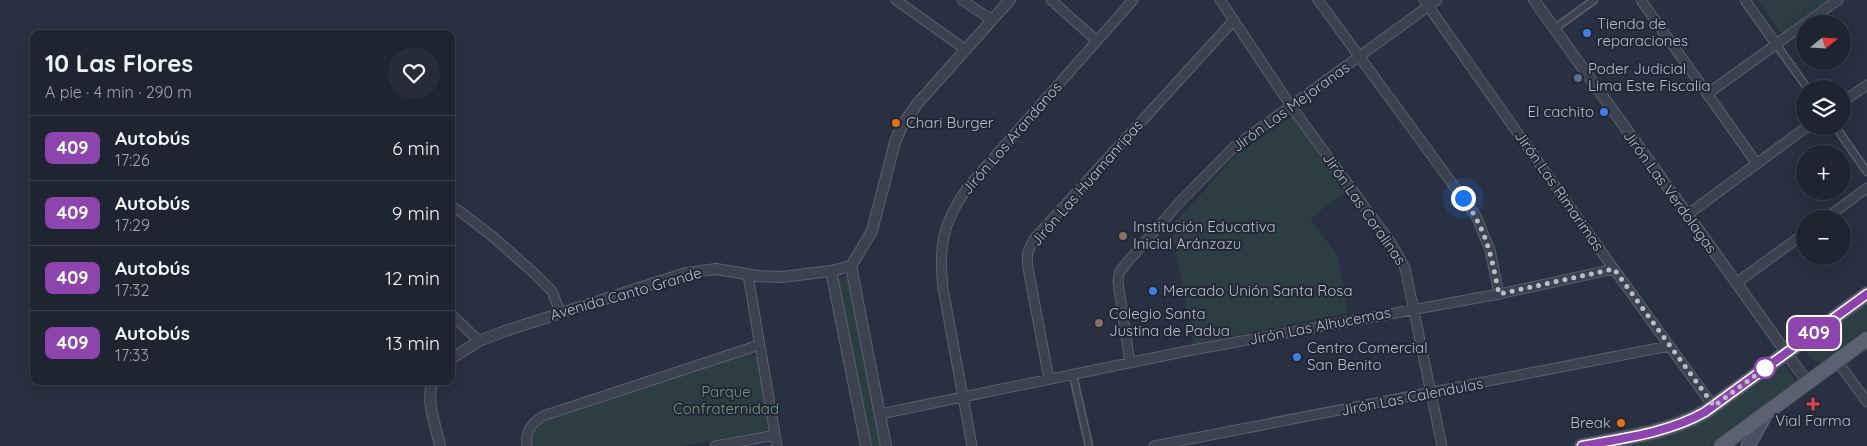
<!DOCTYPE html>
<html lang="es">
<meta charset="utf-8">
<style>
:root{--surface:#1f2431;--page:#272c39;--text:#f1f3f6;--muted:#a1a4ab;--line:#3c414d}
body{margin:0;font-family:Quicksand,sans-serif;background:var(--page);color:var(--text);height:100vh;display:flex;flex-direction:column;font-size:19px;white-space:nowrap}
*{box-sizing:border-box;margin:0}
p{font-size:16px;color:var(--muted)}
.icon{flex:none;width:28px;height:28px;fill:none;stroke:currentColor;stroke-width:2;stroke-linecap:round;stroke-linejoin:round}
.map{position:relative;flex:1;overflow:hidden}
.side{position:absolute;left:30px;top:30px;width:425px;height:355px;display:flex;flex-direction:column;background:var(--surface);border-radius:10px;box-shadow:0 5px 20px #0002,0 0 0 1px var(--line)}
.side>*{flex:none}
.badge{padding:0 10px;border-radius:8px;font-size:18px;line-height:32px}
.needle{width:32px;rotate:72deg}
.tools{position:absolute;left:1796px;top:15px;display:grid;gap:10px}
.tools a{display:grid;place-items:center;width:55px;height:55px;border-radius:50%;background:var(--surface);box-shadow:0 5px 20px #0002,0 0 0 1px var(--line);font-size:25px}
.you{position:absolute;width:25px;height:25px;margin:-12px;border:4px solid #fff;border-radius:50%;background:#1a73e8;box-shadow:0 0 0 8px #1a73e833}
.map>.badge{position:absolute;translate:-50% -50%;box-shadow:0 0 0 2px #fff}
.round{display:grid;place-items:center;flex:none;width:52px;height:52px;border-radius:26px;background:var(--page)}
.head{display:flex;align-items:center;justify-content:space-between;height:85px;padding:0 15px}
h1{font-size:24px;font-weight:700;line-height:38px}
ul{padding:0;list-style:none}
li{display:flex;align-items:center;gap:15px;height:65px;padding:0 15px;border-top:1px solid var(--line)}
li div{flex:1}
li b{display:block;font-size:19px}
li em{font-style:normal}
li .badge{min-width:55px;font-weight:700;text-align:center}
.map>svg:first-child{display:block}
</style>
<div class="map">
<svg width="1867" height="446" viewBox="0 0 1867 446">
<rect width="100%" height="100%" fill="#293041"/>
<path fill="#2c3e43" d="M 1757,0 L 1829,0 L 1782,34 Z
M 1294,115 L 1347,191 L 1310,218 L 1338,257 L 1348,313 L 1194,344 L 1171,227 L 1236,155 Z
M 845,277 L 848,279 L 881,446 L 869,446 L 838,281 L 838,279 Z
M 1867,301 L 1867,330 L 1822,362 L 1813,360 L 1807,353 L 1808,343 Z
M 750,353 L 757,357 L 769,430 L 683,446 L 531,446 C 531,432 536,428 547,421 Z
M 1782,364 L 1786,366 L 1794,378 L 1794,383 L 1708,446 L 1611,446 L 1662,436 Z"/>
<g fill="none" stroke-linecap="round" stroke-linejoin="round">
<g stroke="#5b606e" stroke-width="9">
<path id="pedestrian" d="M 1554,29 L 1594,0
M 1776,44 L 1808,89
M 1835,126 L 1867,172
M 1073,375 L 1089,446"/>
</g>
<g stroke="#5b606e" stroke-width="11">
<path id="minor" d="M 896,0 L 966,50
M 962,0 L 992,20
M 1051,0 L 1097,41
M 1220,0 L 1291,106 L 1391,243 L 1405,268 L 1442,446
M 1318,0 L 1476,216 L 1490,250 L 1499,294
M 1424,0 L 1608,261 L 1713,406
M 1641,0 L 1757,164
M 1745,0 L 1776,44
M 1707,94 L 1838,0
M 1842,102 L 1867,85
M 451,206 L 461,212 L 492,236 L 534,273 L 552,291 L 560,312
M 1687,215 L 1808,126
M 1825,219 L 1867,188
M 748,275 L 777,446
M 1736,283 L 1805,233
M 451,314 L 479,341
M 1837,361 L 1867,402
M 1130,363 L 1118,282 L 1119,273 L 1124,266 L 1178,204 L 1234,147 L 1437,0
M 1049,379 L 1028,268 C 1026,256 1028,249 1035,238 L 1234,20
M 880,414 L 1187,351 L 1499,294 L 1614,269
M 527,446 C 525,431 531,424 543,416 L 759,345
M 715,446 L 775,435
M 972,446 L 943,288 C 938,246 943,223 967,188 L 1133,0
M 1154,446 L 1669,346"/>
</g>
<g stroke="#5b606e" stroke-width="12">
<path id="tertiary" d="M 1534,0 L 1808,383
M 851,266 L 886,446
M 831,271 L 866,446
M 451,359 L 479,341 L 505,331 L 683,274 L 701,271 L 716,269 L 758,276 L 781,277 L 831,271 L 851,266 L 872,231 L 895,142 L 902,126 L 917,104 L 1010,0
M 433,381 C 425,400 436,426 440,446"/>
</g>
<g stroke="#5b606e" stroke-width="15">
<path id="secondary" d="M 1748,446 L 1766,414"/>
</g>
<g stroke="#464b5a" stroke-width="16">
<path id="primary" d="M 1582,446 C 1624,438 1668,433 1705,412 L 1867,294
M 1721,446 L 1867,339"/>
</g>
<use href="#pedestrian" stroke="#3d4251" stroke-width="6"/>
<use href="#minor" stroke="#3d4251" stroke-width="9"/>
<use href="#tertiary" stroke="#3d4251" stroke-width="10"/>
<use href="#secondary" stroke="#4b5163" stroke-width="12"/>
<use href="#primary" stroke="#5b6170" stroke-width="14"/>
</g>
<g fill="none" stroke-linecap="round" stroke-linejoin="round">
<g stroke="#fff" stroke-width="11">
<path id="line" d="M 1582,446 C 1624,438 1668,433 1705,412 L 1867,294"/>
</g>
<use href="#line" stroke="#8e44ad" stroke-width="8"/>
<path stroke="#babecb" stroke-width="5" stroke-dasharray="0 9" d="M 1463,198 C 1487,231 1491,255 1499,294 L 1614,269 L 1714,406 L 1772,363 L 1765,368"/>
</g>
<g fill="#3f7fe0" stroke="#212736" stroke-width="2">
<circle cx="1587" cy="33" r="5"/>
<circle cx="1604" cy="112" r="5"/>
<circle cx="1153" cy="291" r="5"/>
<circle cx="1297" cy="357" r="5"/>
</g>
<circle fill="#5c6f8a" stroke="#212736" stroke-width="2" cx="1578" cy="78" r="5"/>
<g fill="#e8710a" stroke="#212736" stroke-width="2">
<circle cx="896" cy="123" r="5"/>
<circle cx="1621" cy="423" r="5"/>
</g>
<g fill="#8d6e63" stroke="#212736" stroke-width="2">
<circle cx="1123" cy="236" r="5"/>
<circle cx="1099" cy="323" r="5"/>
</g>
<circle fill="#fff" stroke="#8e44ad" stroke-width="2.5" cx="1765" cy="368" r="10"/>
<path fill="#e0444e" stroke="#212736" stroke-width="2" d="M1810.5 396.5h5v5h5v5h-5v5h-5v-5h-5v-5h5z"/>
<g text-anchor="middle" stroke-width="4" stroke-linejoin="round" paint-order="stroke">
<g font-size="15" fill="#babecb" stroke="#212736" text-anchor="start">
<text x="1597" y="29">Tienda de<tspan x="1597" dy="17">reparaciones</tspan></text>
<text x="1588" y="74">Poder Judicial<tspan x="1588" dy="17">Lima Este Fiscalia</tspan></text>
<text x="1594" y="117" text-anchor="end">El cachito</text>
<text x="906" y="128">Chari Burger</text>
<text x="1133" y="232">Institución Educativa<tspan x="1133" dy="17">Inicial Aránzazu</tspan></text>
<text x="1163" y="296">Mercado Unión Santa Rosa</text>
<text x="1109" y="319">Colegio Santa<tspan x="1109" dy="17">Justina de Padua</tspan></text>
<text x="1307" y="353">Centro Comercial<tspan x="1307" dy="17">San Benito</tspan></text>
<text x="1813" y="426" text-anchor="middle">Vial Farma</text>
<text x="1611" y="428" text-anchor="end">Break</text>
</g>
<g font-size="15" fill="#babecb" stroke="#212736">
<text transform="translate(1291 107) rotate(-36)" y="5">Jirón Las Mejoranas</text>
<text transform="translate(1012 138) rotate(-49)" y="5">Jirón Los Arandanos</text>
<text transform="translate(1087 183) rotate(-49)" y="5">Jirón Las Huamanripas</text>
<text transform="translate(1559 191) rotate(55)" y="5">Jirón Las Rimarimas</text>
<text transform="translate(1670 192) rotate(54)" y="5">Jirón Las Verdolagas</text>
<text transform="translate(1364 209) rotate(55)" y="5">Jirón Las Coralinas</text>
<text transform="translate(626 294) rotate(-16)" y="5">Avenida Canto Grande</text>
<text transform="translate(1320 326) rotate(-11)" y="5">Jirón Las Alhucemas</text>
<text transform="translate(1412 397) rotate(-11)" y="5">Jirón Las Calendulas</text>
</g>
<g font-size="15" fill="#729a80" stroke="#212736">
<text x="726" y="397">Parque<tspan x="726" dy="17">Confraternidad</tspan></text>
</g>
</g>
</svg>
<div class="tools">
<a><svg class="needle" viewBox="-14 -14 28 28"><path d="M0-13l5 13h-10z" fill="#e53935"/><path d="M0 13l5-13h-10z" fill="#a1a4ab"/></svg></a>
<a><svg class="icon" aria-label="layers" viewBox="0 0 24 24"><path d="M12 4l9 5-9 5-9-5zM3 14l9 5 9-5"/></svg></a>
<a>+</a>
<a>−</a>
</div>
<div class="you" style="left:1463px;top:198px"></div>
<b class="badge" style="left:1814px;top:333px;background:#8e44ad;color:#fff">409</b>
<section class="side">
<div class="head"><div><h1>10 Las Flores</h1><p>A pie · 4 min · 290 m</p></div><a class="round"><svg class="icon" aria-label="heart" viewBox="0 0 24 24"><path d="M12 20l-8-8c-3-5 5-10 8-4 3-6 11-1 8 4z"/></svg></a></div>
<ul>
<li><span class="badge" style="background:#8e44ad;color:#fff">409</span><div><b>Autobús</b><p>17:26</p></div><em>6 min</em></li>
<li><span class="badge" style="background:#8e44ad;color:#fff">409</span><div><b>Autobús</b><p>17:29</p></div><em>9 min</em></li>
<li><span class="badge" style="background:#8e44ad;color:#fff">409</span><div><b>Autobús</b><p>17:32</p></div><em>12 min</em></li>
<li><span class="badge" style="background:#8e44ad;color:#fff">409</span><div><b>Autobús</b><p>17:33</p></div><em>13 min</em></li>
</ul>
</section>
</div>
